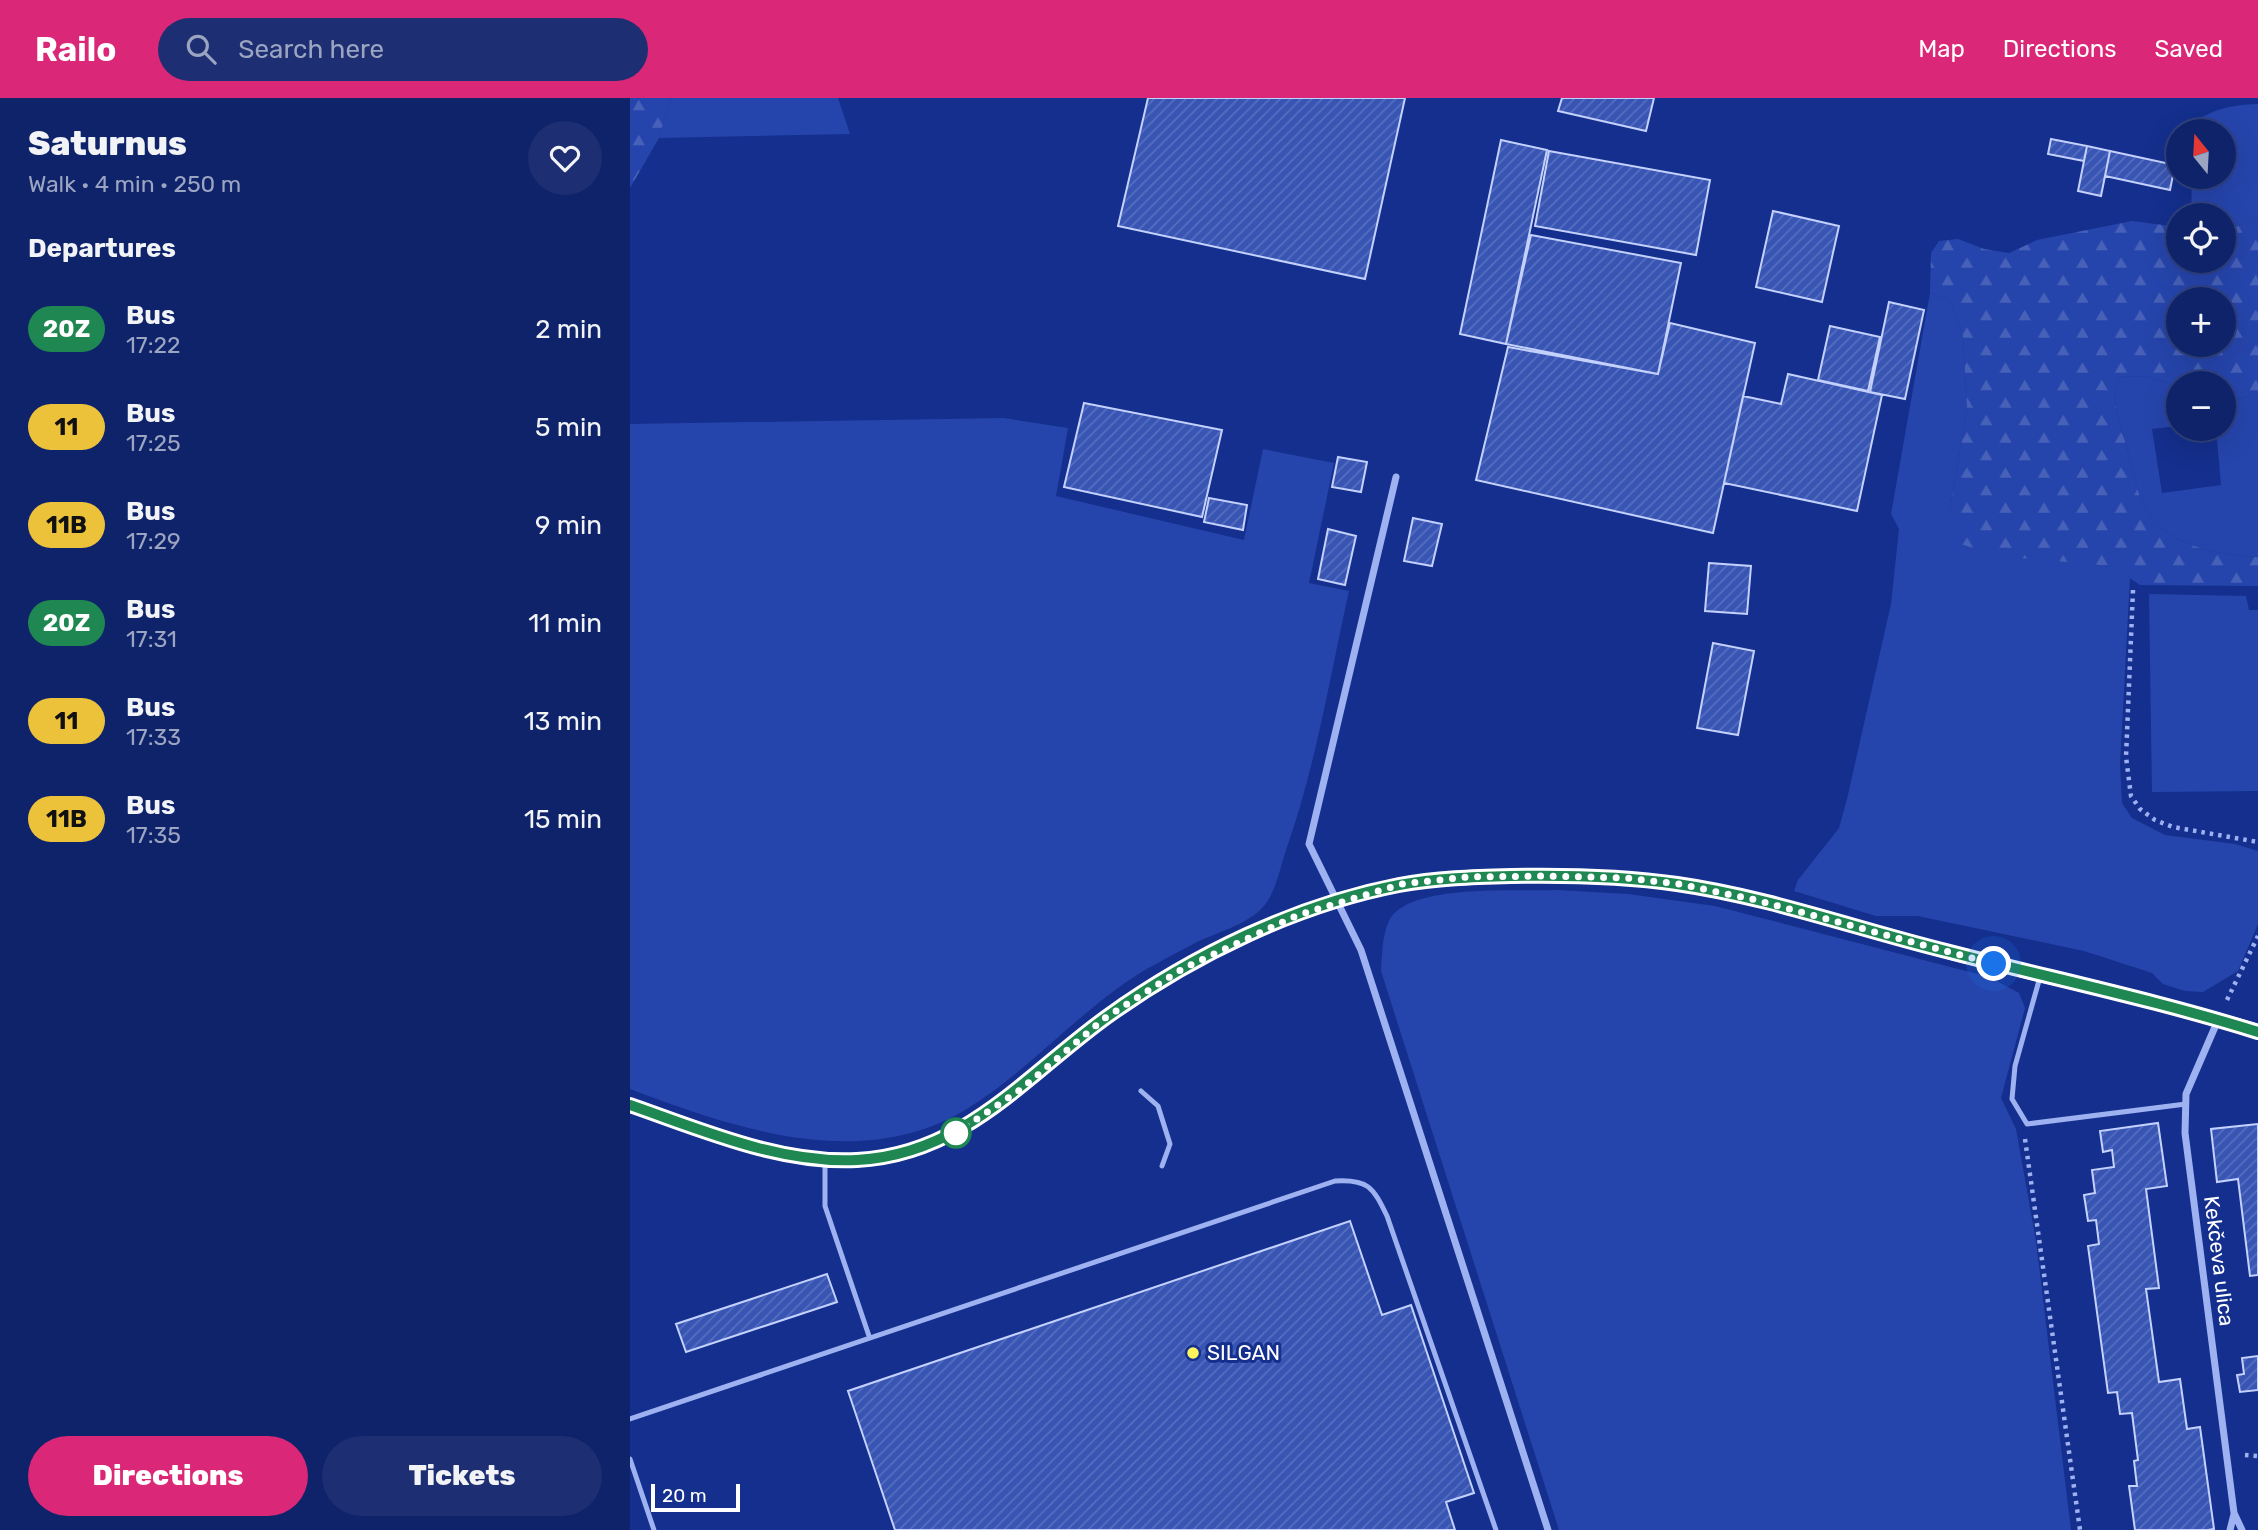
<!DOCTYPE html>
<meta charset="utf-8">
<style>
:root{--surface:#0f236a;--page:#1d2f72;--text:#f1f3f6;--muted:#9ba4c1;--line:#2f407e;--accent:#db2777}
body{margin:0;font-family:Rubik,sans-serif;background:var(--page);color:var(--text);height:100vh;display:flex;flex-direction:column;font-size:26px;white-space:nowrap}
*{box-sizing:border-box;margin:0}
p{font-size:23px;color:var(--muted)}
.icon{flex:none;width:38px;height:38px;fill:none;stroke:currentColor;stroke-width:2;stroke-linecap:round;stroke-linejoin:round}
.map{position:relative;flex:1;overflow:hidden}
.side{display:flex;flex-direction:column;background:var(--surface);width:630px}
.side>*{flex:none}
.badge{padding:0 14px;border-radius:23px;font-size:24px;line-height:46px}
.needle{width:46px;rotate:342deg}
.controls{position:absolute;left:1536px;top:21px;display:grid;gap:14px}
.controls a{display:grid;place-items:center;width:70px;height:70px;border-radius:50%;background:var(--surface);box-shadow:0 7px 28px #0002,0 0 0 2px var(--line);font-size:35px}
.scale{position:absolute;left:21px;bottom:18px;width:89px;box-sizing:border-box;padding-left:7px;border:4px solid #fff;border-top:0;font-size:19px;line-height:24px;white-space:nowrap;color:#fff;-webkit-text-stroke:5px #142f8d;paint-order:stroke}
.you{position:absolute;width:35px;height:35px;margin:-18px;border:5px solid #fff;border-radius:50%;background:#1a73e8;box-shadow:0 0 0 10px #1a73e833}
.map>.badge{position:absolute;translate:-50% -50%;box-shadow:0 0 0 4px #fff}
h2{padding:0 28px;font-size:26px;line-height:63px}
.round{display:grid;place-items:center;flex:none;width:74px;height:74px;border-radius:37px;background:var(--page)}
.summary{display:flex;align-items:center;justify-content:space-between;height:119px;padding:0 28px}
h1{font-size:33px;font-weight:800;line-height:52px}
.action{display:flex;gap:14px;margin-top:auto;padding:14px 28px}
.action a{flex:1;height:80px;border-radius:42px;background:var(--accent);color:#fff;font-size:28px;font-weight:800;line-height:80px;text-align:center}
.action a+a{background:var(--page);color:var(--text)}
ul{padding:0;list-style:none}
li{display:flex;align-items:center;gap:21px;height:98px;padding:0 28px}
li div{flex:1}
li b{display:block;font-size:26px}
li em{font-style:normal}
li .badge{min-width:77px;font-weight:700;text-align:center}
header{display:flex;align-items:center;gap:42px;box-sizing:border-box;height:98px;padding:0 35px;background:var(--accent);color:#fff}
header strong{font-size:33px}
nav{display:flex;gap:38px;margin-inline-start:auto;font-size:24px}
.search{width:490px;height:63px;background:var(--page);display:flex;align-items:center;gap:18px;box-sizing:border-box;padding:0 24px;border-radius:38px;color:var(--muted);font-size:26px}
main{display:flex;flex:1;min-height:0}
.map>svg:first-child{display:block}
</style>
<header>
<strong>Railo</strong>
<div class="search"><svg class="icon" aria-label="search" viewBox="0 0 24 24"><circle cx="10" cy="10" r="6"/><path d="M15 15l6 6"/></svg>Search here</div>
<nav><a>Map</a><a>Directions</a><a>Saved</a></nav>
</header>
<main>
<section class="side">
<div class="summary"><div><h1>Saturnus</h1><p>Walk · 4 min · 250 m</p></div><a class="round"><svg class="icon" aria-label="heart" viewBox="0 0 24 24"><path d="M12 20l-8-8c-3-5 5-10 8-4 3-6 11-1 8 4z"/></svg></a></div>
<h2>Departures</h2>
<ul>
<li><span class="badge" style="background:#1f8751;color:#fff">20Z</span><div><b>Bus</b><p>17:22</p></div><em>2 min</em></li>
<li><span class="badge" style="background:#edc23b;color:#111">11</span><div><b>Bus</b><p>17:25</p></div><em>5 min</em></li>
<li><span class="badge" style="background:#edc23b;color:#111">11B</span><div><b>Bus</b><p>17:29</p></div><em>9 min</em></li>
<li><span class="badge" style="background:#1f8751;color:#fff">20Z</span><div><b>Bus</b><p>17:31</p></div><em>11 min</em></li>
<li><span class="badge" style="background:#edc23b;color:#111">11</span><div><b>Bus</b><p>17:33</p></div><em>13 min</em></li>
<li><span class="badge" style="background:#edc23b;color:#111">11B</span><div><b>Bus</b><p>17:35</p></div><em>15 min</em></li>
</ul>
<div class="action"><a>Directions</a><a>Tickets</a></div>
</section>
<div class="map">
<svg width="1628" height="1432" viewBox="0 0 1628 1432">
<defs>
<pattern id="forest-firs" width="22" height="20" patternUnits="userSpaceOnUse" patternTransform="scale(1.75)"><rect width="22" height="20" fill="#2645ac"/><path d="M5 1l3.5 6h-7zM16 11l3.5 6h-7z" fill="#4761b8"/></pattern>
<pattern id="building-hatch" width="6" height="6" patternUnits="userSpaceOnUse" patternTransform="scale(1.75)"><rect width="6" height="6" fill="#3855b4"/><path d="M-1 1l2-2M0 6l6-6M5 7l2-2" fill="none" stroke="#566ebf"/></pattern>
</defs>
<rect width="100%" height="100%" fill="#142f8d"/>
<path fill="#2645ac" d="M 41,0 L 208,0 L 220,36 L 29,40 Z
M 1628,6 L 1628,121 L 1594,133 L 1594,117 L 1561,117 L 1562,79 L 1594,79 L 1594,33 L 1558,33 L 1558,29 C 1581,11 1599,7 1628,6 Z
M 1300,195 L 1320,202 L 1333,238 L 1337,312 L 1319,417 L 1439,463 L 1482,468 L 1500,480 L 1490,666 L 1492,705 L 1502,720 L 1535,737 L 1605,746 L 1628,753 L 1628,826 L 1608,873 L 1573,894 L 1555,893 L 1533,886 L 1522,875 L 1454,853 L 1288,818 L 1246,818 L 1164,793 L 1168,782 L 1209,730 L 1217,701 L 1261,506 L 1269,431 L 1261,416 Z
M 1517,278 L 1549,289 L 1549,328 L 1522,331 L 1532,395 L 1591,387 L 1586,331 L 1594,331 L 1594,301 L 1613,300 L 1628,295 L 1628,459 C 1586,457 1531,447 1512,404 C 1505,386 1501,365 1496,346 C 1489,321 1480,304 1489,279 Z
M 374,320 L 438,330 L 426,398 L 614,442 L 633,351 L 704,365 L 679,485 L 719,493 C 700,578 686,667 657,749 C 651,766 647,789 637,804 C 622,826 589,833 565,845 C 541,858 514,871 492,887 C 439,925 395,974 340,1009 C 234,1076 106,1031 0,991 L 0,326 Z
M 1519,496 L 1616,498 L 1619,512 L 1628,512 L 1628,693 L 1522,694 Z
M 926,792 L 998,796 L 1085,808 L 1359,879 L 1389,895 L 1395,910 L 1371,1000 L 1386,1031 L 1406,1143 L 1441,1432 L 929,1432 L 751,873 C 752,857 752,835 760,821 C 782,785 888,794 926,792 Z"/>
<path fill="url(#forest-firs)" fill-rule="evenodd" d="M 0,0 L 41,0 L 29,40 L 0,90 Z
M 1628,121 L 1628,295 L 1613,300 L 1594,301 L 1594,285 L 1549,285 L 1549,289 L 1517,278 L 1489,279 C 1480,303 1489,322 1496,346 C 1501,365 1505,386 1512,404 C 1531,447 1586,457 1628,459 L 1628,488 L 1510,487 L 1482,468 L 1367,458 L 1328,445 L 1319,417 L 1337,312 L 1333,238 L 1320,202 L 1300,195 L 1301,155 L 1309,143 L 1328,141 L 1354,151 L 1379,155 L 1407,142 L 1502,123 L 1549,129 L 1549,163 L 1594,163 L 1594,133 ZM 1549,201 L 1594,201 L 1594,247 L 1549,247 Z"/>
<path fill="url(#building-hatch)" stroke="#c4d1fc" stroke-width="2" d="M 518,0 L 775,0 L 735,181 L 488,128 Z
M 932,0 L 1024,0 L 1016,33 L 928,13 Z
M 1421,41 L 1457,48 L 1454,63 L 1418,56 Z
M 871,42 L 917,52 L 876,246 L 830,236 Z
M 1457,48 L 1480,53 L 1471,98 L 1448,93 Z
M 919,53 L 1080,82 L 1066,157 L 905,128 Z
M 1480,53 L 1545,67 L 1540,92 L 1475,78 Z
M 1143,113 L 1209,128 L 1192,204 L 1126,189 Z
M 901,137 L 1051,165 L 1028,276 L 876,246 Z
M 1259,204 L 1294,212 L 1275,301 L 1240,294 Z
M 1040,225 L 1125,245 L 1083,435 L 846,382 L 878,249 L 1028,276 Z
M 1200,228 L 1250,239 L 1238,293 L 1188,282 Z
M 1158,276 L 1252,297 L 1227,413 L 1094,385 L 1113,298 L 1151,306 Z
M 454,305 L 592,332 L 572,419 L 434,389 Z
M 708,359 L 737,364 L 731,394 L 702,389 Z
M 579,400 L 617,407 L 613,432 L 574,424 Z
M 783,420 L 812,426 L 802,468 L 774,463 Z
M 698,431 L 726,438 L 715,487 L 688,481 Z
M 1079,465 L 1121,468 L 1117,516 L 1075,513 Z
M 1083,545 L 1124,553 L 1108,637 L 1067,630 Z
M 1528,1025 L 1537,1088 L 1516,1091 L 1529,1190 L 1516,1191 L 1529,1284 L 1550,1281 L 1557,1331 L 1570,1329 L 1584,1431 L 1578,1432 L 1505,1432 L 1499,1388 L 1507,1388 L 1504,1363 L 1508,1362 L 1502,1315 L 1490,1316 L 1487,1294 L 1478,1295 L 1458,1148 L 1469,1146 L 1466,1122 L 1458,1123 L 1454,1097 L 1465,1095 L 1462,1072 L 1484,1069 L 1482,1052 L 1473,1054 L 1470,1033 Z
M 1628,1026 L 1628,1177 L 1620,1178 L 1608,1081 L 1587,1084 L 1581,1031 Z
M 720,1123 L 752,1217 L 781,1207 L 844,1395 L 816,1404 L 825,1432 L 265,1432 L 218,1293 Z
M 197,1176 L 207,1204 L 56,1254 L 46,1226 Z
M 1628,1258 L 1628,1292 L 1610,1294 L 1607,1277 L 1614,1276 L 1612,1260 Z"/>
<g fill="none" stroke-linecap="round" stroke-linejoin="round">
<path stroke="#9eb1f0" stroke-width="4.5" stroke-dasharray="3.5 5" stroke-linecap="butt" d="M 1503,492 L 1496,659 L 1501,698 L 1510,711 L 1525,722 L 1543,729 L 1628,744
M 1597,902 L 1628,838
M 1395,1041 L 1450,1432
M 1615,1357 L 1628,1358"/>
<path stroke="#9eb1f0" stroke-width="5" d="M 1410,879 L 1385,968 L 1382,1001 L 1397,1026 L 1556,1006
M 511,993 L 528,1008 L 540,1046 L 532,1068
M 195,1062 L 195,1108 L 239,1238
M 0,1321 L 705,1083 C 738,1081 743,1089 757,1118 L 866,1432
M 0,1361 L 24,1432"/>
<path stroke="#9eb1f0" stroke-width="7" d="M 766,379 L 679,746 L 731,852 L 918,1432
M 1588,922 L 1556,996 L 1555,1035 L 1604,1415 L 1612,1432
M 1600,1432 L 1604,1416"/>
<path stroke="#ccd6fb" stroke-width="14" d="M 0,1007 C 72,1031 150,1066 227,1062 C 334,1057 397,976 478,918 C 563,857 666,807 769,787 C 806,780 844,779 882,778 C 937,777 992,778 1047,786 C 1141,800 1233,832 1325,856 C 1426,882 1528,903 1628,933"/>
</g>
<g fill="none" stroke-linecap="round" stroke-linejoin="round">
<g stroke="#fff" stroke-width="16">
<path id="line" d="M 0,1007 C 72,1032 150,1066 227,1062 C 334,1057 397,976 478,918 C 563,857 666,807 769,787 C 806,780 844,779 882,778 C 937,777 992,778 1047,786 C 1138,799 1227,831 1316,853 C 1420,880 1526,902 1628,934"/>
</g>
<use href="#line" stroke="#1f8751" stroke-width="10"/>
<path stroke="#fff" stroke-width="7" stroke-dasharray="0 12.6" d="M 326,1035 L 390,992 L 475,920 L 554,870 L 668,817 L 772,786 L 837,779 L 917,778 L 996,780 L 1049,786 L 1126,802 L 1364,866"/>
</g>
<circle fill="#fff" stroke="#1f8751" stroke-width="3.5" cx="326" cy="1035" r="14"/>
<circle fill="#fff45d" stroke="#142f8d" stroke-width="2.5" cx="563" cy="1255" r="7"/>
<g text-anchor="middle" stroke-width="6" stroke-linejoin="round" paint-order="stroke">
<g font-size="21" fill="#fff" stroke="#142f8d">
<text transform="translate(1589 1163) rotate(83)" y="7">Kekčeva ulica</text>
</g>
<g font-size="21" fill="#fff" stroke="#142f8d" text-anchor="start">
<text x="577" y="1262">SILGAN</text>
</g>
</g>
</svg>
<div class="controls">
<a><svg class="needle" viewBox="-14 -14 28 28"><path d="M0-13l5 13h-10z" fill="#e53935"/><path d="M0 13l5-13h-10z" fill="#9ba4c1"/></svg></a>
<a><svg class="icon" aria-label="locate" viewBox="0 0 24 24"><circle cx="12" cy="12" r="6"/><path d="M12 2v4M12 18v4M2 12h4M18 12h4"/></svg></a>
<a>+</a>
<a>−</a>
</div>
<div class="scale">20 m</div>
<div class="you" style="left:1364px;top:866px"></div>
</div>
</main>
